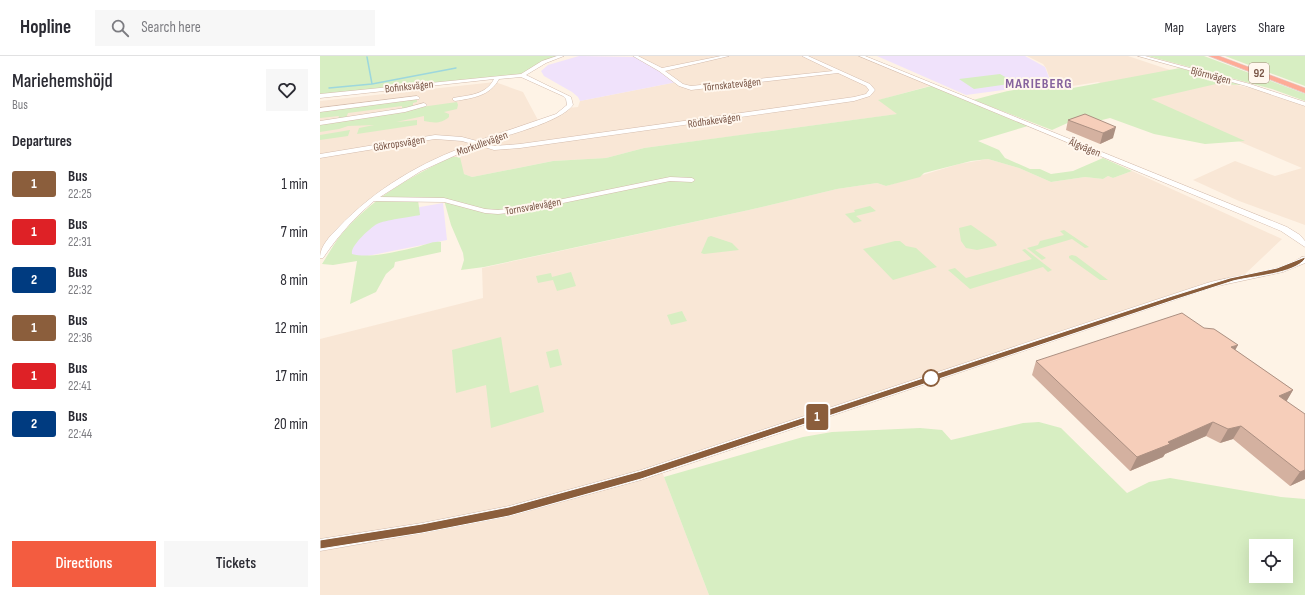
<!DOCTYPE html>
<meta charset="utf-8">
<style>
:root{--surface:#fff;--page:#f7f7f7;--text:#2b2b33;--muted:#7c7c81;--line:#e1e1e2;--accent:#f35c40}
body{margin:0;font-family:"Sofia Sans Condensed",sans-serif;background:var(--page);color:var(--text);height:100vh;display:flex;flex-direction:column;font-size:15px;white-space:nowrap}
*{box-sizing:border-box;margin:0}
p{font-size:13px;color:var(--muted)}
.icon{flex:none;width:22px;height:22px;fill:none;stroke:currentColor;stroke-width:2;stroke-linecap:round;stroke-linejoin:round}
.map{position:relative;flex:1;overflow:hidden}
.sheet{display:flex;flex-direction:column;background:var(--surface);width:320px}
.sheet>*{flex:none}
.badge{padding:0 8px;border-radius:3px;font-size:14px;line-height:26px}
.fabs{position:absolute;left:929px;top:483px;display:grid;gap:8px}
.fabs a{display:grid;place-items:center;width:44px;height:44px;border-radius:0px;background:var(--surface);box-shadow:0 4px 16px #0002;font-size:20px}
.map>.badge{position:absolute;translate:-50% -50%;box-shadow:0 0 0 2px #fff}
h2{padding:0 12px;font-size:15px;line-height:36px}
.round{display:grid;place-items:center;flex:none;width:42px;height:42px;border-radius:0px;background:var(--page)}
.head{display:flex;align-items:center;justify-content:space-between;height:68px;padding:0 12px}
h1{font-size:19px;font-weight:600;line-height:30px}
.action{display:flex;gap:8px;margin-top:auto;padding:8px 12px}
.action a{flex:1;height:46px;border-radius:0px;background:var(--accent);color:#fff;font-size:16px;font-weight:600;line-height:46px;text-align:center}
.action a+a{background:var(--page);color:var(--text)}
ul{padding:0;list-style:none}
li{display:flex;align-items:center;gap:12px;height:48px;padding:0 12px}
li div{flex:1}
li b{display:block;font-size:15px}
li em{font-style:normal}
li .badge{min-width:44px;font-weight:700;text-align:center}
header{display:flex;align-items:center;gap:24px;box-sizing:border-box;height:56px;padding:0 20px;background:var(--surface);border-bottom:1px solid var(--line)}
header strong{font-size:19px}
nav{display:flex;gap:22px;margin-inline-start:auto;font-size:14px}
.search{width:280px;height:36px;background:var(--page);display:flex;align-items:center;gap:10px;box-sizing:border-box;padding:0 14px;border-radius:0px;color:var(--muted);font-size:15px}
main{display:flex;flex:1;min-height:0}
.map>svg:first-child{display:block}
</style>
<header>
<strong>Hopline</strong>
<div class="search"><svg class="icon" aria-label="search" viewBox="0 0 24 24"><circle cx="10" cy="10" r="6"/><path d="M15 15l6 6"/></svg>Search here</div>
<nav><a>Map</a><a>Layers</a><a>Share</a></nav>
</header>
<main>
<section class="sheet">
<div class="head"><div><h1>Mariehemshöjd</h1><p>Bus</p></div><a class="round"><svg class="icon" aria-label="heart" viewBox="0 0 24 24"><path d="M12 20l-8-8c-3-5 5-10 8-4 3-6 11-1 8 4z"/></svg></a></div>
<h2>Departures</h2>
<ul>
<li><span class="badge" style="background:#8b5e3c;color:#fff">1</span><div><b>Bus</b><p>22:25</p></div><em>1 min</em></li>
<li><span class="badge" style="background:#de2126;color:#fff">1</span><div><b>Bus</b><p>22:31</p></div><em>7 min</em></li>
<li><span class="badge" style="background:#003b80;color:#fff">2</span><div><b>Bus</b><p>22:32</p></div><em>8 min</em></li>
<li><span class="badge" style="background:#8b5e3c;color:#fff">1</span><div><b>Bus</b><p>22:36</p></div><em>12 min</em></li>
<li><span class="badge" style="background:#de2126;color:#fff">1</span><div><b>Bus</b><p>22:41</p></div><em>17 min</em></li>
<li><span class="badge" style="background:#003b80;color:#fff">2</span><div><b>Bus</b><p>22:44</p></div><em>20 min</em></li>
</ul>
<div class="action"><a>Directions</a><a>Tickets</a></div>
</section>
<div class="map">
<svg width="985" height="539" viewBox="0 0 985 539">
<rect width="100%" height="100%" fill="#fef3e6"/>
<path fill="#f9e7d6" d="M 311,0 L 541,0 L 613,29 L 559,44 L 578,58 L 324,92 L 286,102 L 233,105 L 152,121 L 144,118 L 125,101 L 96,116 L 52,143 L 9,186 L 0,200 L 0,45 L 175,26 L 203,36 L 219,66 L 229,63 L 248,52 L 258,51 L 260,45 L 357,26 L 316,1 Z
M 707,0 L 808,0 L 847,13 L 934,33 L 985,50 L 985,169 L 919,145 L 873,124 L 915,105 L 955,120 L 982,112 L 778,26 L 739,32 L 730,30 L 731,26 L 726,12 L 723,8 Z
M 668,103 L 699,112 L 731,126 L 765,121 L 783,123 L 788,120 L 793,122 L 812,115 L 962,183 L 924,219 L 341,413 L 389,539 L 0,539 L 0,283 L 163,242 L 162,212 L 429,154 L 517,133 L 557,127 L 566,130 L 639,108 Z"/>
<path fill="#f0e2fb" d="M 259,0 L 316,1 L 357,26 L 260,45 L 258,41 L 252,36 L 224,20 L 221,15 L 228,9 Z
M 557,0 L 705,0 L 725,11 L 730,24 L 720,29 L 646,39 Z
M 123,147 L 127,184 L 12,207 L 48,160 Z"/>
<path fill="#d7eec2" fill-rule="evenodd" d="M 0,0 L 242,0 L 234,2 L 202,19 L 0,40 Z
M 828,0 L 884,0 L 985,38 L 985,45 L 952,33 Z
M 905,0 L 985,0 L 985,30 Z
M 860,12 L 923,29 L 896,28 L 831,43 L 925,85 L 885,88 L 834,78 L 790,62 L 774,66 L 752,65 L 732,74 L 653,44 C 683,36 712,27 742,34 Z
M 680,18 L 696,27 L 654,33 L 639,23 Z
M 611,30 L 708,70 L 658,85 L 679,94 L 685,102 L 710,113 L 720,113 L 731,118 L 753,115 L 783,102 L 812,115 L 793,122 L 788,120 L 783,123 L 765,121 L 731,126 L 699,112 L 668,103 L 651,105 L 604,117 L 600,121 L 566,130 L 557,127 L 517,133 L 429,154 L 164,211 L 141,214 L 144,204 L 143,197 L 131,169 L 124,144 L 98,144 L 100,159 C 90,161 65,164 57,168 C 50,172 30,190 32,198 C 49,203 79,195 97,191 C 106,189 112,185 121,186 L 121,196 L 75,206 L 74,211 L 66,218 L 56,236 L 30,248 L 37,205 L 13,209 L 2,208 C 8,199 13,189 20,180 C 51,143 88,122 131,101 L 140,101 L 144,118 L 152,121 L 233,105 L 286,102 L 324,92 L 577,58 L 558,44 Z
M 96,43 L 97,43 L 97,46 L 93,47 L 93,50 L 101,51 L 137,46 L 138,49 L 137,53 L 124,56 L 129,58 L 129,61 C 121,68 114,67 104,65 L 104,60 L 76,66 L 97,64 L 97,69 L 37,78 L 39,72 L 54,69 L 28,70 L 19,73 L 0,76 L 0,67 L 82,54 L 82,50 L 28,57 L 26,62 L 18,63 L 19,60 L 0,62 L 0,55 Z
M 30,74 L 28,80 L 0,84 L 0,79 Z
M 550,150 L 556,155 L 536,160 L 542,165 L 534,167 L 525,158 L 535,156 L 534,154 Z
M 651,169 L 674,185 L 677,189 L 676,190 L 657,194 L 646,192 L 641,185 L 639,172 Z
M 744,174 L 769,191 L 765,192 L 752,183 L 715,194 L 726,202 L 722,204 L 707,192 L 718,189 L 720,185 L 744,179 L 740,175 Z
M 391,180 L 412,187 L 419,194 L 384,198 L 381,197 L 388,181 Z
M 575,185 L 580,185 L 586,190 L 596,192 L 617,211 L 573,224 L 543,193 Z
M 705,193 L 732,214 L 728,216 L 723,211 L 650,233 L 628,214 L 635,212 L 646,222 L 712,203 L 702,194 Z
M 752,199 L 756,200 L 788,224 L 780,224 L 749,202 L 749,200 Z
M 251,216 L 256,230 L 237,235 L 233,224 L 218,227 L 216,220 L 231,217 L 232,221 Z
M 362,255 L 367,265 L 351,269 L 347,259 Z
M 181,281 L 190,337 L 218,329 L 224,356 L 171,372 L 166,329 L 136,337 L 132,294 Z
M 238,293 L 242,309 L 230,312 L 226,296 Z
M 719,366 L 741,372 L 807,437 L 829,426 L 850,422 L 961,441 L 985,443 L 985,539 L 389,539 L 344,421 L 483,381 L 512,376 L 600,372 L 622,374 L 631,384 L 703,367 ZM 936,490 L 966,490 L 966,520 L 936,520 Z"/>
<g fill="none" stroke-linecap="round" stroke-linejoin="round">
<path stroke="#9dd7dd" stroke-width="1.5" d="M 47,1 L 52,28
M 9,32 L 52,28 L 136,12"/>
<g stroke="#d4bcad" stroke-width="1">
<path id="minor" d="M 237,0 L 244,0 L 226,7 L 206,19 L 251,41 L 253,49 C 239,67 186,79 164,87 L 174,90 L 200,88 L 534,41 L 546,38 L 549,34 L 546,30 L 518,17 L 371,34 L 359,30 L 339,15 L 313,0 L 318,0 L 342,12 L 401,0 L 409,0 L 345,15 L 363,28 L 371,30 L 513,15 L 482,0 L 488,0 L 550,28 L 555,34 L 550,40 L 534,45 L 200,92 L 174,94 L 158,89 L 101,115 L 60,141 L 124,142 L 165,153 L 178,154 L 199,152 L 350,121 L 372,122 L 375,124 L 372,126 L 350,125 L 199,156 L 178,158 L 165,157 L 124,146 L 54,145 C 34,162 18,180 3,202 L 0,202 C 0,190 10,180 18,172 C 55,133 101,106 152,88 L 142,85 L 115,83 L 0,102 L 0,98 L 115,79 L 142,81 L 157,85 L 236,58 L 247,49 L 246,43 L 243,40 L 201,21 L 179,23 C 170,40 153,42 135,45 L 133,44 L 133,42 C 149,39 166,39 174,23 L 0,42 L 0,38 L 201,18 L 222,5 Z
M 539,0 L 545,0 L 967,171 L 980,179 L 985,185 L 985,191 L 961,175 Z
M 818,0 L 825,0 L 930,28 L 985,46 L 985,50 L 926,30 Z
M 97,40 L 100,42 L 99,43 L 0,56 L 0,52 Z
M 104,47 L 107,49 L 106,50 L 85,56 L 0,69 L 0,65 L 85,52 Z
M 982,201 L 985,201 L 985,207 L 963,216 L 893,231 L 321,424 L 189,460 L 102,477 L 0,495 L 0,483 L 102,467 L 189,450 L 321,414 L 887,227 C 918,218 956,218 982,201 Z"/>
</g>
<g stroke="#dcd3cf" stroke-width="1">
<path id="highway" d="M 889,0 L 899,0 L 985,32 L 985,37 Z"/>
</g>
<use href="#minor" fill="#fff" fill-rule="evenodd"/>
<use href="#highway" fill="#feab97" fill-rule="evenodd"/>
</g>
<path fill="#d4b1a0" d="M 765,58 L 793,82 L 780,88 L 746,74 L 748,64 Z
M 915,294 L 973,334 L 966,345 L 985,423 L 970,430 L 913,383 L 900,387 L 886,380 L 845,398 L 843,401 L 810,415 L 712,319 L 716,305 Z"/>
<path fill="#ac9082" d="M 796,71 L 793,82 L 780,88 L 783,77 Z
M 918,289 L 911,302 L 911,291 Z
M 973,334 L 965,348 L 959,340 Z
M 893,366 L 886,380 L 845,398 L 843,401 L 810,415 L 817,401 L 848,386 Z
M 921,370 L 913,383 L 900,387 L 908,373 Z
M 985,414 L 985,423 L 970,430 L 980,416 Z"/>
<path fill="#f6ceba" stroke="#ac9082" d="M 765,58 L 796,71 L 783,77 L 748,64 Z
M 862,257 L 884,272 L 894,273 L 918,289 L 911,291 L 973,334 L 959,340 L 985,358 L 985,414 L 980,416 L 921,370 L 908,373 L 893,366 L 848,386 L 850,388 L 817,401 L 716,305 Z"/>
<path fill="#8b5e3c" stroke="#fff" d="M 985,201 L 985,203 C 974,218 933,220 913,225 C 893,231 874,238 854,244 L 321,423 L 189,460 L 102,477 L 0,493 L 0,484 L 102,468 L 189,451 L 321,415 L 849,241 L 910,222 L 957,212 Z"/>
<circle fill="#fff" stroke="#8b5e3c" stroke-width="2" cx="611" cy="322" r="8"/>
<g text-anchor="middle" stroke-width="4" stroke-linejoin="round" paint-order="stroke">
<g font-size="11" fill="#7a5647" stroke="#fff7ee">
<text transform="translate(891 19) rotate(15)" y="4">Björnvägen</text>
<text transform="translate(412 28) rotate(-6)" y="4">Törnskatevägen</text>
<text transform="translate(89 30) rotate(-6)" y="4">Bofinksvägen</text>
<text transform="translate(394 64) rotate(-8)" y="4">Rödhakevägen</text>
<text transform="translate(79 87) rotate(-9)" y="4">Gökropsvägen</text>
<text transform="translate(162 87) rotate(-20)" y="4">Morkullevägen</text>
<text transform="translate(765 91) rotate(22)" y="4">Älgvägen</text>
<text transform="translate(213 150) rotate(-10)" y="4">Tornsvalevägen</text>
</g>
<rect fill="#fff7ee" stroke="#a28679" stroke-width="1" x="929" y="7" width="20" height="20" rx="3"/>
<g font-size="12" font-weight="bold" fill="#7a5647">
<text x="939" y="21">92</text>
</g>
<g font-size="14" font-weight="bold" letter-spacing="1" fill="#86639e" stroke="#fff7ee">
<text x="719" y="32">MARIEBERG</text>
</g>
</g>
</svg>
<div class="fabs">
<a><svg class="icon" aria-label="locate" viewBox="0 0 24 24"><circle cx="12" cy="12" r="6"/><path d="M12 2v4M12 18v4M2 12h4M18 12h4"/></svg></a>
</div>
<b class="badge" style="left:497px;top:361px;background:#8b5e3c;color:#fff">1</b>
</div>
</main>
